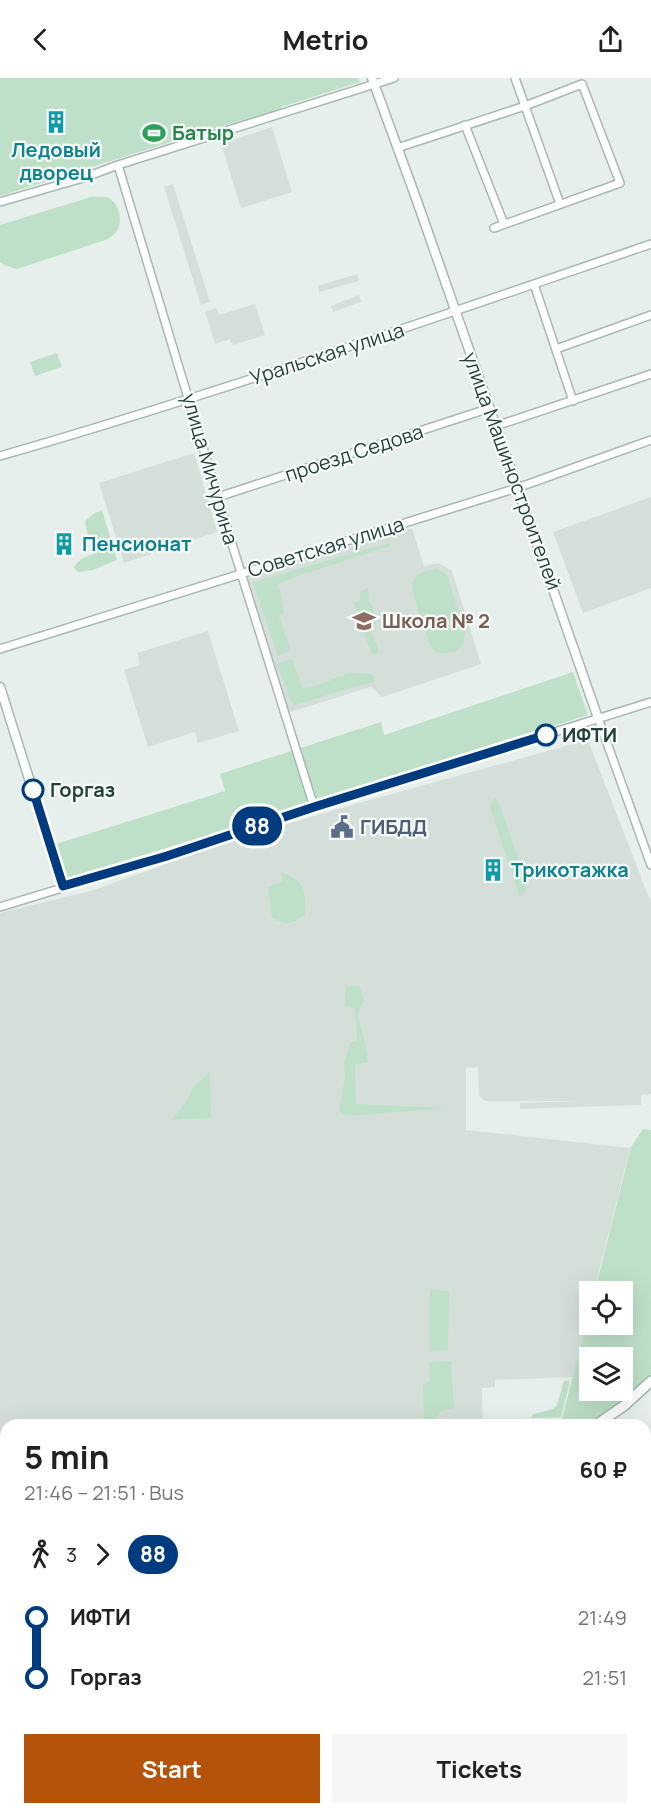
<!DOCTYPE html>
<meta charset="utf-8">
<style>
:root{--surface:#fff;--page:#f6f6f6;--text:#202124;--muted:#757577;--accent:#b45309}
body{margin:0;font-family:Manrope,sans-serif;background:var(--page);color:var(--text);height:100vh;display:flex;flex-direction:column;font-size:22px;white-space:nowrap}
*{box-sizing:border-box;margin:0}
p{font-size:20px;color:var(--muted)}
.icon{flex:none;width:33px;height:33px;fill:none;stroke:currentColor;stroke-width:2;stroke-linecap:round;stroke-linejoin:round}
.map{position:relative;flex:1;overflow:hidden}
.side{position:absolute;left:0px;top:1341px;width:651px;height:396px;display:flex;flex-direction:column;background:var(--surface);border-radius:18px 18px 0 0;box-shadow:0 6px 24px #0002}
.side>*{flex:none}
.badge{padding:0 12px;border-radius:20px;font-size:21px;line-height:39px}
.buttons{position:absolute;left:579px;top:1203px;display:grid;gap:12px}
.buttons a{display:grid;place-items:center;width:54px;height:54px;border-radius:0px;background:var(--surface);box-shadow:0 6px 24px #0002;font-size:30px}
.map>.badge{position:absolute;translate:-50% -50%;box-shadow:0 0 0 3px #fff}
.legs{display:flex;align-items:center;gap:9px;height:66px;padding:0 24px;font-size:20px}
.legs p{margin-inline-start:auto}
.overview{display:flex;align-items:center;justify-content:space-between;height:102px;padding:0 24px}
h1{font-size:33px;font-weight:700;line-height:45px}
.cta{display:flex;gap:12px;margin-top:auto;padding:12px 24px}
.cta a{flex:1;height:69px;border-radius:0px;background:var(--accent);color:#fff;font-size:24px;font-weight:700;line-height:69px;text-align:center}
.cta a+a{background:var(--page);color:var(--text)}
ul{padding:0 24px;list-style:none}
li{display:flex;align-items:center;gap:21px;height:60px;font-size:22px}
li i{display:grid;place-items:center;width:9px;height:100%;margin:0 8px;background:currentColor}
li i::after{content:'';width:15px;height:15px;margin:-8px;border:4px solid;border-radius:50%;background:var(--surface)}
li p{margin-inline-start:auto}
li:first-child i{background:linear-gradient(#0000 50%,currentColor 0)}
li:last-child i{background:linear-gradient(currentColor 50%,#0000 0)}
header{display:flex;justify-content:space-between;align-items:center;height:78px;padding:0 24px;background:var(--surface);font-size:27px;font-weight:700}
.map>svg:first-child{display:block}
</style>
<header><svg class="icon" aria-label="back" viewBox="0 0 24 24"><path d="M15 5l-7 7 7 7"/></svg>Metrio<svg class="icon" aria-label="share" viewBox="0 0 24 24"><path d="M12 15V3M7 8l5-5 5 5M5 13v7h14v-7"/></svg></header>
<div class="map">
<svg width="651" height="1737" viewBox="0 0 651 1737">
<rect width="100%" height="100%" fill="#e6efeb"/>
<path fill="#d4dfda" d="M 272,49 L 292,114 L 241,130 L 221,66 Z
M 173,106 L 210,224 L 201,227 L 164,109 Z
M 357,196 L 359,203 L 319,214 L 318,208 Z
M 359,217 L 361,224 L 333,234 L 331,228 Z
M 255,226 L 265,257 L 233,267 L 230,261 L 215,266 L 205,234 L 216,230 L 219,237 Z
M 194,375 L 217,454 L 124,485 L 99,405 Z
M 651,419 L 651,510 L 583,535 L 553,454 Z
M 412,450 L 424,488 L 439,485 L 452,493 L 481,586 L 382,619 L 371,609 L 287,635 L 247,500 Z
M 208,553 L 239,653 L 198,665 L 195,654 L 148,669 L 124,592 L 140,587 L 137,575 Z
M 588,662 L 651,825 L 651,1016 L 641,1017 L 641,1027 L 520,1031 L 520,1025 L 580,1023 L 485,1023 L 479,1018 L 478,989 L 466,990 L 466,1052 L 630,1070 L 594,1213 L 590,1214 L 589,1232 L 573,1299 L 495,1302 L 495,1309 L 482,1310 L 483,1347 L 6,1347 L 6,1372 L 0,1372 L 0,835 L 94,812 L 235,761 L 359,725 Z
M 651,1354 L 651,1563 L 645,1562 L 645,1357 Z
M 0,1388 L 6,1388 L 6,1579 L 0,1580 Z
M 6,1640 L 6,1731 L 610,1731 L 609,1737 L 0,1737 L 0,1651 Z"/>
<path fill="#bfe0c8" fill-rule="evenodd" d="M 0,0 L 358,0 L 360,4 L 281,29 L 281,31 L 196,56 L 0,118 Z
M 91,119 C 96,119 101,118 106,119 C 118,122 123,140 118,151 C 116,155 112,158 108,161 L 17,191 L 4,187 L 0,184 L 0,147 Z
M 57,275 L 62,289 L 35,298 L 30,284 Z
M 102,432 L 117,482 L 93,492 L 78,494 L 74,490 C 78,481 85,479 93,476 C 93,463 86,458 85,443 L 95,435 Z
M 389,465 L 391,468 L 297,498 L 277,507 L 277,510 L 280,512 L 284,535 L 279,538 L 290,570 L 289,573 L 278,578 L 253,504 Z
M 435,490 L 447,496 L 465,555 C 464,564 463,571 453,574 C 447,576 436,577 432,570 C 426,562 416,523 412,511 C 412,496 423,494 435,490 Z
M 368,510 L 369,521 L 367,523 L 372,527 L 377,545 L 369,548 C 370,558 380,566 378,576 L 374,577 L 370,572 L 354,525 L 360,522 L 360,514 Z
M 289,581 L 292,582 L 303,610 C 320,609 334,599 350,595 C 356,594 363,596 369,595 L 374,599 L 374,603 L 371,605 L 357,608 L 295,627 L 291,624 L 277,586 Z
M 573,594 L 588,637 L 303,728 L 65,801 L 53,767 L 225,713 L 220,696 L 381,644 L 384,657 Z
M 495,719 L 500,728 L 522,791 L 527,811 L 520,820 L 490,729 Z
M 281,794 C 305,802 306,813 305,837 C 292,846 287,848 272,840 L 268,809 L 283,803 Z
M 359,907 L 364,923 C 354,937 360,946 364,960 C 366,968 367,977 368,984 L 355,987 L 356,1026 L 448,1030 L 346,1038 L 339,1033 L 345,1000 L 344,987 L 350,965 L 357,962 L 355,930 L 345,928 L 345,909 Z
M 210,993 L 211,1040 L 171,1042 L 186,1024 L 194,1008 Z
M 643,1051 L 651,1052 L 651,1297 L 638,1313 L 599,1343 L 561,1345 L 589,1234 L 590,1246 L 622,1246 L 622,1214 L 595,1213 L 631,1069 ZM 590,1280 L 622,1280 L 622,1312 L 590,1312 Z
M 430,1211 L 449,1213 L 448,1271 L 446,1272 L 430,1274 Z
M 451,1283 L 454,1330 L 441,1333 C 438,1339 433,1342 429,1347 L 424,1340 L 423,1307 L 430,1302 L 429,1284 Z
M 564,1303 L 569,1303 L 569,1307 L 561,1339 L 531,1340 L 533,1336 L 553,1331 L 557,1327 Z
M 645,1567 L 651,1568 L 648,1616 L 646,1617 Z"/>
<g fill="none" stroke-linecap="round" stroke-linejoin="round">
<g stroke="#a8b8b2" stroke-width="10">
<path id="minor" d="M 515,0 L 560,126
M 465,47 L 504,146
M 397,70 L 525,28 L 582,6 L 620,105 L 494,150
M 118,87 L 232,466 L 314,729
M 0,124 L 83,100 L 118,87 L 394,0
M 534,206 L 573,323
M 556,271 L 651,237
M 496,348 L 651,296
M 0,378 C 219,315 435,240 651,166
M 218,419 L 490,330
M 0,571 L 517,410 L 651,362
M 598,640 L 651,787
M 0,829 L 167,778 L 314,729 L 651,624
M 0,1383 L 6,1382"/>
</g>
<g stroke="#a8b8b2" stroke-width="11">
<path id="tertiary" d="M 372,0 L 417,123 L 598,640
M 0,609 L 63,808
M 645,1668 L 651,1670"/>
</g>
<g stroke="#a4bbb3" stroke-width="12">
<path id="secondary" d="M 596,1347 L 625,1327 L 651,1303
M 0,1605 L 6,1605
M 0,1631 L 6,1622"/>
</g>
<use href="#minor" stroke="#fff" stroke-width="7"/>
<use href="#tertiary" stroke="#fff" stroke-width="8"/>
<use href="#secondary" stroke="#fff" stroke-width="9"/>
</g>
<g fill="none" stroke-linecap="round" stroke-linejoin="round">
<g stroke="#fff" stroke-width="14">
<path id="line-1" d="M 33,712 L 63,808 L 167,778 L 314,729 L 546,657"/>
</g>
<use href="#line-1" stroke="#003b80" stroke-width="9"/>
</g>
<defs>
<g id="building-bare" transform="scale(1.8)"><path d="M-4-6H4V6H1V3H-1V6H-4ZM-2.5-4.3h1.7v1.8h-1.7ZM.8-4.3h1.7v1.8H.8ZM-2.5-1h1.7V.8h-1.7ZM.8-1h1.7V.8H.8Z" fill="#0f9aa8" stroke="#f7fbf9" stroke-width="2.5" paint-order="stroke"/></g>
<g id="stadium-bare" transform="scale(1.8)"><path d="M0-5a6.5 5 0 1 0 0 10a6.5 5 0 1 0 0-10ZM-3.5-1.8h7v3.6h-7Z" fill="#2e9e5b" stroke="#f7fbf9" stroke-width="2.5" paint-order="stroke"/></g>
<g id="school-bare" transform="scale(1.8)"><path d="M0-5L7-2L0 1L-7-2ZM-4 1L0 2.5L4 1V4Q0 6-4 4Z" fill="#8d6e63" stroke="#f7fbf9" stroke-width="2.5" paint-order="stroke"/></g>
<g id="civic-bare" transform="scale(1.8)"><path d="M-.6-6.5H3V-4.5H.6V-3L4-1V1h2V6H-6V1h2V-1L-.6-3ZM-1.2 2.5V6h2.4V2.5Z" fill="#5c6f8a" stroke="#f7fbf9" stroke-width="2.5" paint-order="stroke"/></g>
</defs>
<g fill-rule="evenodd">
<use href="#building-bare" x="56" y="44"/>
<use href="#stadium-bare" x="154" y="55"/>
<use href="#building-bare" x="64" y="466"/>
<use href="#school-bare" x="364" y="543"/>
<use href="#civic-bare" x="342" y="749"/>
<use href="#building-bare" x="493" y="792"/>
</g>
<g fill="#fff" stroke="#003b80" stroke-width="3">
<circle cx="546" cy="657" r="10"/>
<circle cx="33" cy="712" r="10"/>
</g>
<g text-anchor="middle" stroke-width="4.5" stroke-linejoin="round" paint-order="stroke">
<g font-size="20" font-weight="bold" fill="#27864d" stroke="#f7fbf9" text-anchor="start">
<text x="172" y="62">Батыр</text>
</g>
<g font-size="20" font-weight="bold" fill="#0d838f" stroke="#f7fbf9" text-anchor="start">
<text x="56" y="79" text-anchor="middle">Ледовый<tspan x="56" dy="23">дворец</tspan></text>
<text x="82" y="473">Пенсионат</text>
<text x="511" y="799">Трикотажка</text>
</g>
<g font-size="20" fill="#24423a" stroke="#f7fbf9">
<text transform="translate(327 276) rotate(-18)" y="7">Уральская улица</text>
<text transform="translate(354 375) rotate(-18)" y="7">проезд Седова</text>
<text transform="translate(210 391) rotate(74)" y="7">улица Мичурина</text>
<text transform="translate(512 393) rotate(70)" y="7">улица Машиностроителей</text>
<text transform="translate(326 469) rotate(-17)" y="7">Советская улица</text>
</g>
<g font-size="20" font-weight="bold" fill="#785e54" stroke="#f7fbf9" text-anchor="start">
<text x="382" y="550">Школа № 2</text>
</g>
<g font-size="20" font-weight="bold" fill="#24423a" stroke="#f7fbf9" text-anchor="start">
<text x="562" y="664">ИФТИ</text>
<text x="50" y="719">Горгаз</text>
</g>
<g font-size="20" font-weight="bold" fill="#4e5e75" stroke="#f7fbf9" text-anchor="start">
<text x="360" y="756">ГИБДД</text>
</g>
</g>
</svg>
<div class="buttons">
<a><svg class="icon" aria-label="locate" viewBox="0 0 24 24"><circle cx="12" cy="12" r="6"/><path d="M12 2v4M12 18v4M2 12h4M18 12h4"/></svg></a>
<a><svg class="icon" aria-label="layers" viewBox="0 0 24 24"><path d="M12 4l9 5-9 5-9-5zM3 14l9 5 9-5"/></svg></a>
</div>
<b class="badge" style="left:257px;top:748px;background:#003b80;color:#fff">88</b>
<section class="side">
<div class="overview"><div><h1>5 min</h1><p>21:46 – 21:51 · Bus</p></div><b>60 ₽</b></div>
<div class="legs"><svg class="icon" aria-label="walk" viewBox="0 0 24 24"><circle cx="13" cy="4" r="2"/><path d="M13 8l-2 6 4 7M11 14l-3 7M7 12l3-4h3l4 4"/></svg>3<svg class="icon" aria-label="forward" viewBox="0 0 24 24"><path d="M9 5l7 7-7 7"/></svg><b class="badge" style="background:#003b80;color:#fff">88</b></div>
<ul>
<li><i style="color:#003b80"></i><b>ИФТИ</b><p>21:49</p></li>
<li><i style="color:#003b80"></i><b>Горгаз</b><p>21:51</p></li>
</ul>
<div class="cta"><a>Start</a><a>Tickets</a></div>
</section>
</div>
